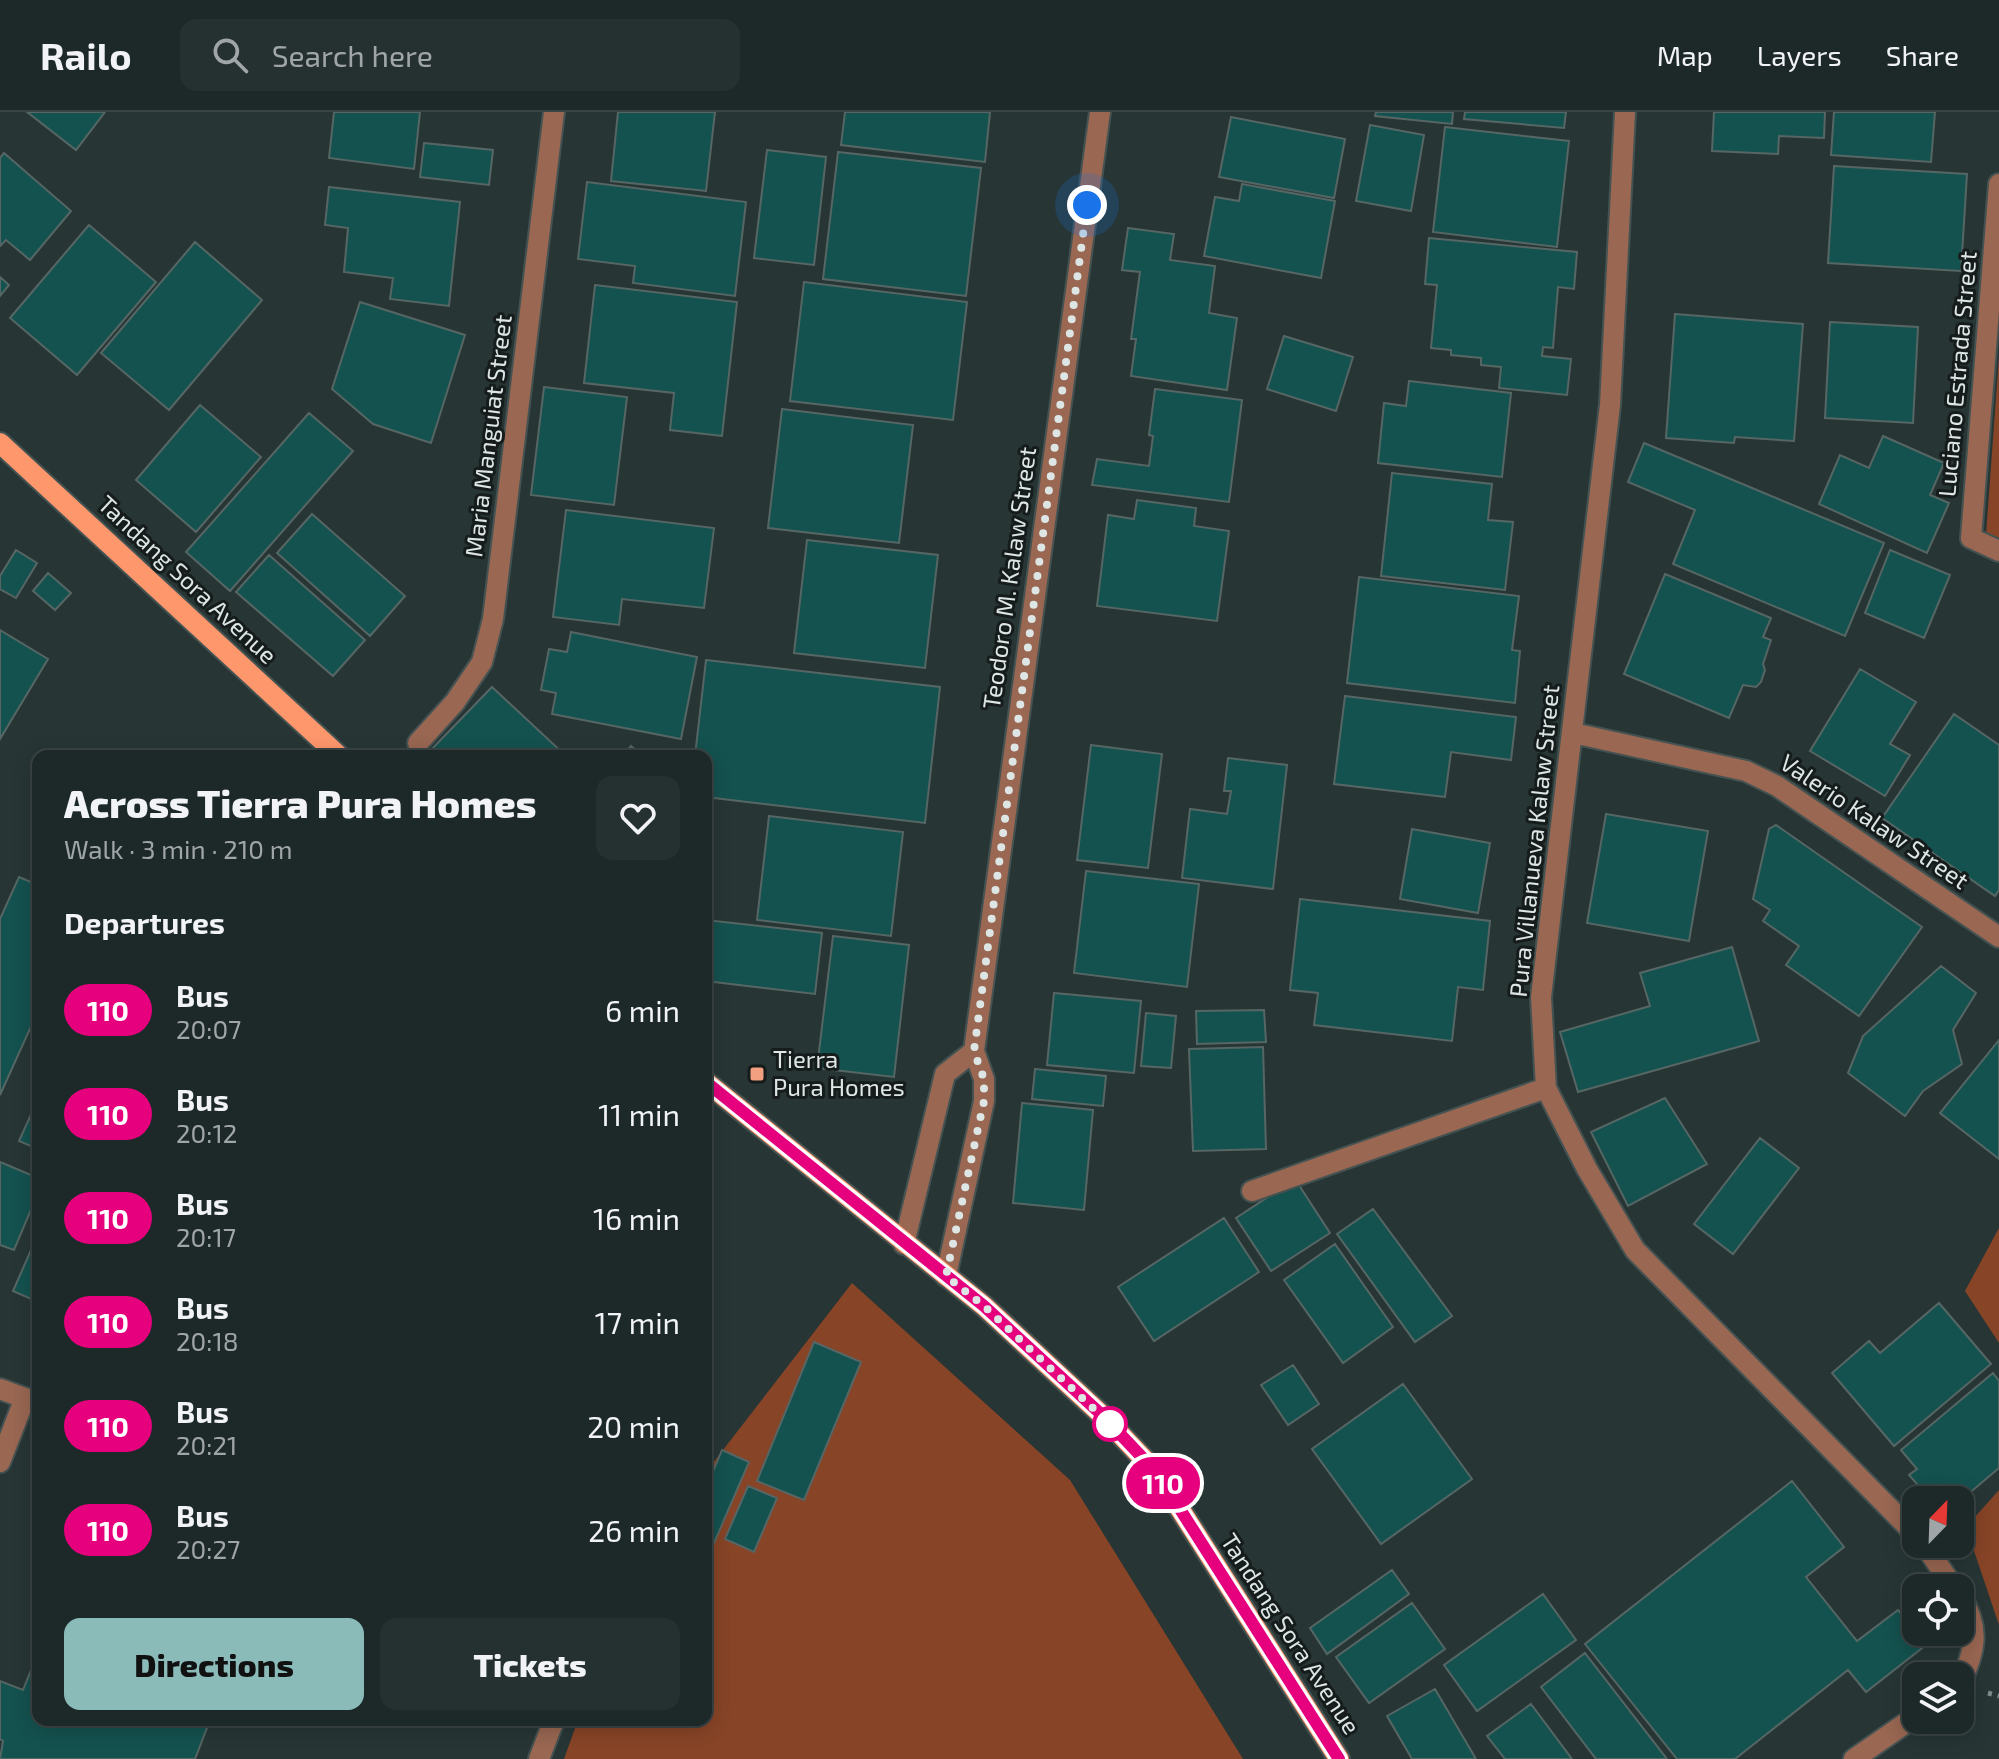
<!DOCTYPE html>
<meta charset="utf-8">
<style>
:root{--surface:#1d2828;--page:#253030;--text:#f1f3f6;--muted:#a0a6a8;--line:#3b4445;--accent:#8bbbb9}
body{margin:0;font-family:"Exo 2",sans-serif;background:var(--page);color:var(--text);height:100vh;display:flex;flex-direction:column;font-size:30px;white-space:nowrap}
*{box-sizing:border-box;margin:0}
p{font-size:26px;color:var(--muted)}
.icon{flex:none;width:44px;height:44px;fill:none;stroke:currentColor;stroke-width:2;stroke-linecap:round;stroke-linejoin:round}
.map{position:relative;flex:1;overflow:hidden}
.details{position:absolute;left:32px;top:638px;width:680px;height:976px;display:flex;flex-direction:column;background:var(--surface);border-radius:16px;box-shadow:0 4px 20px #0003,0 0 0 2px var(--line)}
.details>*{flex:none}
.badge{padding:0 16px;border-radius:26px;font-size:28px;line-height:52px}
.needle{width:52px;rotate:23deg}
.tools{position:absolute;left:1902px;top:1374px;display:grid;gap:16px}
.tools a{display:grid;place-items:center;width:72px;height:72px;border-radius:16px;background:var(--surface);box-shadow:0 4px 20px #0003,0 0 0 2px var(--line);font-size:40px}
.you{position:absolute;width:40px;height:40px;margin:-20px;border:6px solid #fff;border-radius:50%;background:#1a73e8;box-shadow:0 0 0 12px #1a73e833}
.map>.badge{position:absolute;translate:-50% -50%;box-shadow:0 0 0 4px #fff}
h2{padding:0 32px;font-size:30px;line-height:72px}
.round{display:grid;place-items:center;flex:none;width:84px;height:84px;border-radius:16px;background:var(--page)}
.headline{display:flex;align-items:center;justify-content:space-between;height:136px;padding:0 32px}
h1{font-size:38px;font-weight:800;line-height:60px}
.cta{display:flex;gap:16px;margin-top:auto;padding:16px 32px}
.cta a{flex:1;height:92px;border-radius:16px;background:var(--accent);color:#111;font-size:32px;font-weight:800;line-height:92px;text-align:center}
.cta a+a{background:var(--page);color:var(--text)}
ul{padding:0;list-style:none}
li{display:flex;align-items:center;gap:24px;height:104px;padding:0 32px}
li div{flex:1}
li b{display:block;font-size:30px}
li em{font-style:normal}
li .badge{min-width:88px;font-weight:700;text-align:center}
header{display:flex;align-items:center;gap:48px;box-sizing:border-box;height:112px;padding:0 40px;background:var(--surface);border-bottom:2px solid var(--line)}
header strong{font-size:38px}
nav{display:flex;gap:44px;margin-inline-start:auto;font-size:28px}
.search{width:560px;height:72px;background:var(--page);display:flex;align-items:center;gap:20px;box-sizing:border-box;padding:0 28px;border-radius:16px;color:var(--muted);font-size:30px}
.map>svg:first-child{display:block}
</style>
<header>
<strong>Railo</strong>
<div class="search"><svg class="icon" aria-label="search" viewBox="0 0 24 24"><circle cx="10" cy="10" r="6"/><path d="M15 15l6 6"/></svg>Search here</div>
<nav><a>Map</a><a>Layers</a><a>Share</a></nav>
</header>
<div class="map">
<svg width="1999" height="1647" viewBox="0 0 1999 1647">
<rect width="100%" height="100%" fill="#273635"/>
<path fill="#874427" d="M 1999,244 L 1999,428 L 1986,423 Z
M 1999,1116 L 1999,1231 L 1965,1179 Z
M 852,1171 L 1070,1368 L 1243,1647 L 564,1647 L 578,1608 L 706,1608 L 706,1360 Z
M 1999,1378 L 1999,1513 L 1966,1415 Z"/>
<path fill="#14524f" stroke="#556664" stroke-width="2" d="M 27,0 L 105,0 L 76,38 Z
M 334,0 L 420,0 L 414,57 L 329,46 Z
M 618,0 L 715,0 L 706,79 L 611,69 Z
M 845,0 L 990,0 L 985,50 L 841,33 Z
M 1376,0 L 1453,0 L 1452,12 L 1375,4 Z
M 1465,0 L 1566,0 L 1564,16 L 1464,7 Z
M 1714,0 L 1825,0 L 1824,26 L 1779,24 L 1778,42 L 1712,39 Z
M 1834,0 L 1935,0 L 1931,50 L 1831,43 Z
M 1231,5 L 1345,27 L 1334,86 L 1219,65 Z
M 1370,13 L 1424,23 L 1411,99 L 1356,89 Z
M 1445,15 L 1569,29 L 1557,135 L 1433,120 Z
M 424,31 L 493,38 L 489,73 L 420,65 Z
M 767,38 L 826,45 L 814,153 L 754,146 Z
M 838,40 L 981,56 L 966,184 L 823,167 Z
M 4,41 L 71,99 L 30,148 L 6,128 L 0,134 L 0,46 Z
M 1834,54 L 1967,62 L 1961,159 L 1828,151 Z
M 587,70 L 746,90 L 735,184 L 633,171 L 635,154 L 578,147 Z
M 1242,72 L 1335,89 L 1321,166 L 1204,144 L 1215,85 L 1239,89 Z
M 329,75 L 460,90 L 449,194 L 390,187 L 393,166 L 344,160 L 348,116 L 325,113 Z
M 89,113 L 156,170 L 77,263 L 10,206 Z
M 1128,116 L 1174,122 L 1170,148 L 1215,154 L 1209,201 L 1237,206 L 1227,278 L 1131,264 L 1136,227 L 1131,227 L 1140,160 L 1122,158 Z
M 1429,126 L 1577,140 L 1574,177 L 1558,175 L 1553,236 L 1543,235 L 1542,244 L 1571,247 L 1567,283 L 1499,276 L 1501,255 L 1481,253 L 1481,246 L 1451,243 L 1451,238 L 1431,236 L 1437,173 L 1425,172 Z
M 195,130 L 262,188 L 169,298 L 101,241 Z
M 0,165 L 9,173 L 0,184 Z
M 804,170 L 967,190 L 953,308 L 790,289 Z
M 595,173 L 737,190 L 722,324 L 670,318 L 674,281 L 584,271 Z
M 360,190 L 465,223 L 431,331 L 373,312 L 332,277 Z
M 1675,202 L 1803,212 L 1794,329 L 1735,325 L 1734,331 L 1666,326 Z
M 1830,210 L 1918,215 L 1913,311 L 1825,306 Z
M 1284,224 L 1353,245 L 1336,299 L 1267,277 Z
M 1409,269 L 1511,281 L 1502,365 L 1378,351 L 1384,291 L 1406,294 Z
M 544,275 L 627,285 L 614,393 L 531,383 Z
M 1155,277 L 1242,288 L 1229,390 L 1092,373 L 1097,347 L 1149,354 L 1153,324 L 1149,323 Z
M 200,293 L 261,345 L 196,420 L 136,368 Z
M 782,297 L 913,313 L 899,431 L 768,416 Z
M 309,301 L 353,339 L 230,479 L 186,440 Z
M 1883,324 L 1944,351 L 1930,383 L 1949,391 L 1927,441 L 1819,392 L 1840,343 L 1869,356 Z
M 1644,331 L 1884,431 L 1845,524 L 1673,452 L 1695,398 L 1628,370 Z
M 1392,361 L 1492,372 L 1488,408 L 1513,410 L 1505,478 L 1381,464 Z
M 1137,388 L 1196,396 L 1194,414 L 1229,419 L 1217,509 L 1097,494 L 1108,403 L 1134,407 Z
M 566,398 L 714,416 L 704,496 L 622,487 L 619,513 L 553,505 Z
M 312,402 L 405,484 L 370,524 L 277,441 Z
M 807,428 L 938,443 L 925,556 L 794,541 Z
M 16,438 L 37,451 L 16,486 L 0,477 L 0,464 Z
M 1890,438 L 1950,463 L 1924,526 L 1865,501 Z
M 269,443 L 365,528 L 333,564 L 236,480 Z
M 48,461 L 71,481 L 55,498 L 33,479 Z
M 1665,462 L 1771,506 L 1763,525 L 1771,528 L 1763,552 L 1765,558 L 1761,570 L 1756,575 L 1743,573 L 1729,606 L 1624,562 Z
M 1359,465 L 1519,484 L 1512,538 L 1520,539 L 1515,591 L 1347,571 Z
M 0,518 L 48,547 L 0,627 Z
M 571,520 L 697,545 L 681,627 L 552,602 L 556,581 L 541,578 L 549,537 L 567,540 Z
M 706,548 L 940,575 L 925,711 L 706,685 L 706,644 L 695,644 Z
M 1860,557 L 1916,590 L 1890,632 L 1910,643 L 1885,684 L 1810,639 Z
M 492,575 L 566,644 L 425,644 Z
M 1345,584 L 1516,605 L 1511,648 L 1451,640 L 1445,685 L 1334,672 Z
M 1954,602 L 1999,633 L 1999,778 L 1995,784 L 1882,706 Z
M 1091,633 L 1162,642 L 1148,756 L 1077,748 Z
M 631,634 L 643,644 L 622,644 Z
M 1228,646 L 1287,653 L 1273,777 L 1182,766 L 1190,697 L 1227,702 L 1231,679 L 1224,679 Z
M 1606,702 L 1708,719 L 1689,829 L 1587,811 Z
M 769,704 L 903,720 L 891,824 L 757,808 Z
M 1776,713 L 1922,815 L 1859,904 L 1786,853 L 1799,834 L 1763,809 L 1770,798 L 1753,787 L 1769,717 Z
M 1412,717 L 1490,731 L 1478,801 L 1400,787 Z
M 1086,759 L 1199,772 L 1187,875 L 1074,861 Z
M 19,765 L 38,773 L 38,899 L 0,983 L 0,807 Z
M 1300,787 L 1490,809 L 1483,878 L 1458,875 L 1452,929 L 1314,913 L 1318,881 L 1290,878 Z
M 706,808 L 822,821 L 815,882 L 706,869 Z
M 833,824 L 909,833 L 894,965 L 817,956 Z
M 1732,835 L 1759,929 L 1578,980 L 1560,920 L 1650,894 L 1640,861 Z
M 1941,854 L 1976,881 L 1953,918 L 1962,952 L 1923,979 L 1905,1004 L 1848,961 L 1863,924 Z
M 1054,881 L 1141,889 L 1134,961 L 1047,953 Z
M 1264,898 L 1266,930 L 1197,932 L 1196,899 Z
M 1146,901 L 1176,904 L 1171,956 L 1141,954 Z
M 1999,928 L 1999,1047 L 1940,1001 Z
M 1263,935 L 1266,1037 L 1193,1039 L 1189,937 Z
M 1035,957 L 1106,964 L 1103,994 L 1032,987 Z
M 1665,986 L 1707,1052 L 1628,1094 L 1591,1020 Z
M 38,987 L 38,1037 L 19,1029 Z
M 1022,991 L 1093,998 L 1084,1098 L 1013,1091 Z
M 1760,1026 L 1799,1056 L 1733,1142 L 1694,1112 Z
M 0,1050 L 38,1066 L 38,1081 L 14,1138 L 0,1133 Z
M 1295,1067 L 1330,1121 L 1271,1159 L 1236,1106 Z
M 1373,1097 L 1452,1204 L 1415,1230 L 1337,1122 Z
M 1224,1106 L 1259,1160 L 1154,1229 L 1118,1175 Z
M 38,1122 L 38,1190 L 13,1179 Z
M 1335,1132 L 1393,1215 L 1343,1251 L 1284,1168 Z
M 1939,1191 L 1991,1252 L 1894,1334 L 1832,1261 L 1869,1229 L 1880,1241 Z
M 814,1230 L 861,1250 L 804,1388 L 757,1369 Z
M 1293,1253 L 1319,1292 L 1288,1313 L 1261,1273 Z
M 1993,1261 L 1999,1269 L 1999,1356 L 1960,1389 L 1931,1388 L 1909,1363 L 1917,1357 L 1901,1338 Z
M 1403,1272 L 1472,1367 L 1381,1432 L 1312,1337 Z
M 722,1338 L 749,1350 L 711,1438 L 706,1436 L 706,1376 Z
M 1792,1369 L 1844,1435 L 1806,1465 L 1857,1529 L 1898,1498 L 1926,1533 L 1866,1580 L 1848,1558 L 1735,1647 L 1677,1647 L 1585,1532 Z
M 748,1374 L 777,1386 L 754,1440 L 725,1427 Z
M 1392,1458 L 1409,1482 L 1327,1542 L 1310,1516 Z
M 1543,1482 L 1576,1528 L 1477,1599 L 1444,1553 Z
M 1412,1491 L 1445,1537 L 1369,1591 L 1336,1545 Z
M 38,1541 L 38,1608 L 210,1608 L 195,1647 L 0,1647 L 3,1629 L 0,1627 L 0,1569 L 23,1578 Z
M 1585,1541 L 1667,1647 L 1596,1647 L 1541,1575 Z
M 1435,1577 L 1476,1647 L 1412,1647 L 1387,1604 Z
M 1531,1592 L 1572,1647 L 1505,1647 L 1487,1624 Z"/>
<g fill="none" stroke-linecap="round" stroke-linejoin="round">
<g stroke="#445251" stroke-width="24">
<path id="minor" d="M 1625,0 L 1610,293 L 1541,885 L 1546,976 L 1587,1057 L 1635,1138 L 1916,1423
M 1999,72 L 1971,426 L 1999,439
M 1573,621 L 1746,659 L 1777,674 L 1999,825
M 418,631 L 455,590 L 482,550 L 493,507 L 554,0
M 1252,1079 L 1546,976
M 904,1132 L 945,962 L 974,939
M 946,1164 L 984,989 L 984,967 L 974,939 L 1100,0
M 0,1277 L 38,1291
M 0,1350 L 25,1286
M 1924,1432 L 1954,1476
M 1960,1484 C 1982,1517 1974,1540 1960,1573
M 539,1647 L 554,1608
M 1854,1647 L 1916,1604"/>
</g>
<g stroke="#445251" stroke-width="24">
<path id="major" d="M 0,331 L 339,644
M 706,970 L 984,1194 L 1103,1304 L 1157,1361 L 1339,1647"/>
</g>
<path stroke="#808d8c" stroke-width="5" stroke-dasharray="4 6" stroke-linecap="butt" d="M 1988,1581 L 1999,1584"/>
<use href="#minor" stroke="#996752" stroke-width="20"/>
<use href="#major" stroke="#ff976d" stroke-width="20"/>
</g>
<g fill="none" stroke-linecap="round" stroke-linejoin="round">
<g stroke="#fff" stroke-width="18">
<path id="line" d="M 706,970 L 984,1194 L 1103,1304 L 1157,1361 L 1339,1647"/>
</g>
<use href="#line" stroke="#e6007e" stroke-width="12"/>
<path stroke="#dde6e5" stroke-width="8" stroke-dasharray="0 14.4" d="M 1087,93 L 974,939 L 984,967 L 984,989 L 946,1164 L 984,1194 L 1110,1312"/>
</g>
<rect fill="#f2a07f" stroke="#151c1b" stroke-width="3" x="749" y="954" width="16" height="16" rx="4"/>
<circle fill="#fff" stroke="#e6007e" stroke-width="4" cx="1110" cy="1312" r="16"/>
<g text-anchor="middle" stroke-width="6" stroke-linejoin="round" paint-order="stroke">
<g font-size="24" fill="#dde6e5" stroke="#151c1b">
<text transform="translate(1958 262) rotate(-85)" y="8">Luciano Estrada Street</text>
<text transform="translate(489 324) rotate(-83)" y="8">Maria Manguiat Street</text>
<text transform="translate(1010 466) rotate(-82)" y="8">Teodoro M. Kalaw Street</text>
<text transform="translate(187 468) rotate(43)" y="8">Tandang Sora Avenue</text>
<text transform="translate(1874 710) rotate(34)" y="8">Valerio Kalaw Street</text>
<text transform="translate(1535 729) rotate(-84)" y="8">Pura Villanueva Kalaw Street</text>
<text transform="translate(1290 1522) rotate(57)" y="8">Tandang Sora Avenue</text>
</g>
<g font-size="24" fill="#dde6e5" stroke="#151c1b" text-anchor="start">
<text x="773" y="956">Tierra<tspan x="773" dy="28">Pura Homes</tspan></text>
</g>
</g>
</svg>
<div class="tools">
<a><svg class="needle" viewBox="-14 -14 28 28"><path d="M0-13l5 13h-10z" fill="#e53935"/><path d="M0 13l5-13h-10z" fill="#a0a6a8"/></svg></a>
<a><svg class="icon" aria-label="locate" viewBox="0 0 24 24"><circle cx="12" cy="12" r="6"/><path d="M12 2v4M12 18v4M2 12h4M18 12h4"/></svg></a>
<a><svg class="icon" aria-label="layers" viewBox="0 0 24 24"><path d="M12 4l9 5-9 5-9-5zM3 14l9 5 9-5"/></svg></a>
</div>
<div class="you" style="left:1087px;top:93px"></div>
<b class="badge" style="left:1163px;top:1371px;background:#e6007e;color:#fff">110</b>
<section class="details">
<div class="headline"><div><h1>Across Tierra Pura Homes</h1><p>Walk · 3 min · 210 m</p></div><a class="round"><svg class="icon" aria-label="heart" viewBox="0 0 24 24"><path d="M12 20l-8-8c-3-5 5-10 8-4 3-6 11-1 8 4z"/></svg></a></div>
<h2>Departures</h2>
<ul>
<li><span class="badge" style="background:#e6007e;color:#fff">110</span><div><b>Bus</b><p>20:07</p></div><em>6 min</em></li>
<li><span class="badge" style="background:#e6007e;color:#fff">110</span><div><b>Bus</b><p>20:12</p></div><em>11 min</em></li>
<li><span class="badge" style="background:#e6007e;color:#fff">110</span><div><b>Bus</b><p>20:17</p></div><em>16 min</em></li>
<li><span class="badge" style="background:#e6007e;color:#fff">110</span><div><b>Bus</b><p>20:18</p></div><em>17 min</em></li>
<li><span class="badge" style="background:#e6007e;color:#fff">110</span><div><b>Bus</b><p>20:21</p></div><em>20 min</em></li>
<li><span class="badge" style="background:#e6007e;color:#fff">110</span><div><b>Bus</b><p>20:27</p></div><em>26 min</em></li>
</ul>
<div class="cta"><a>Directions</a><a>Tickets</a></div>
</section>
</div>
